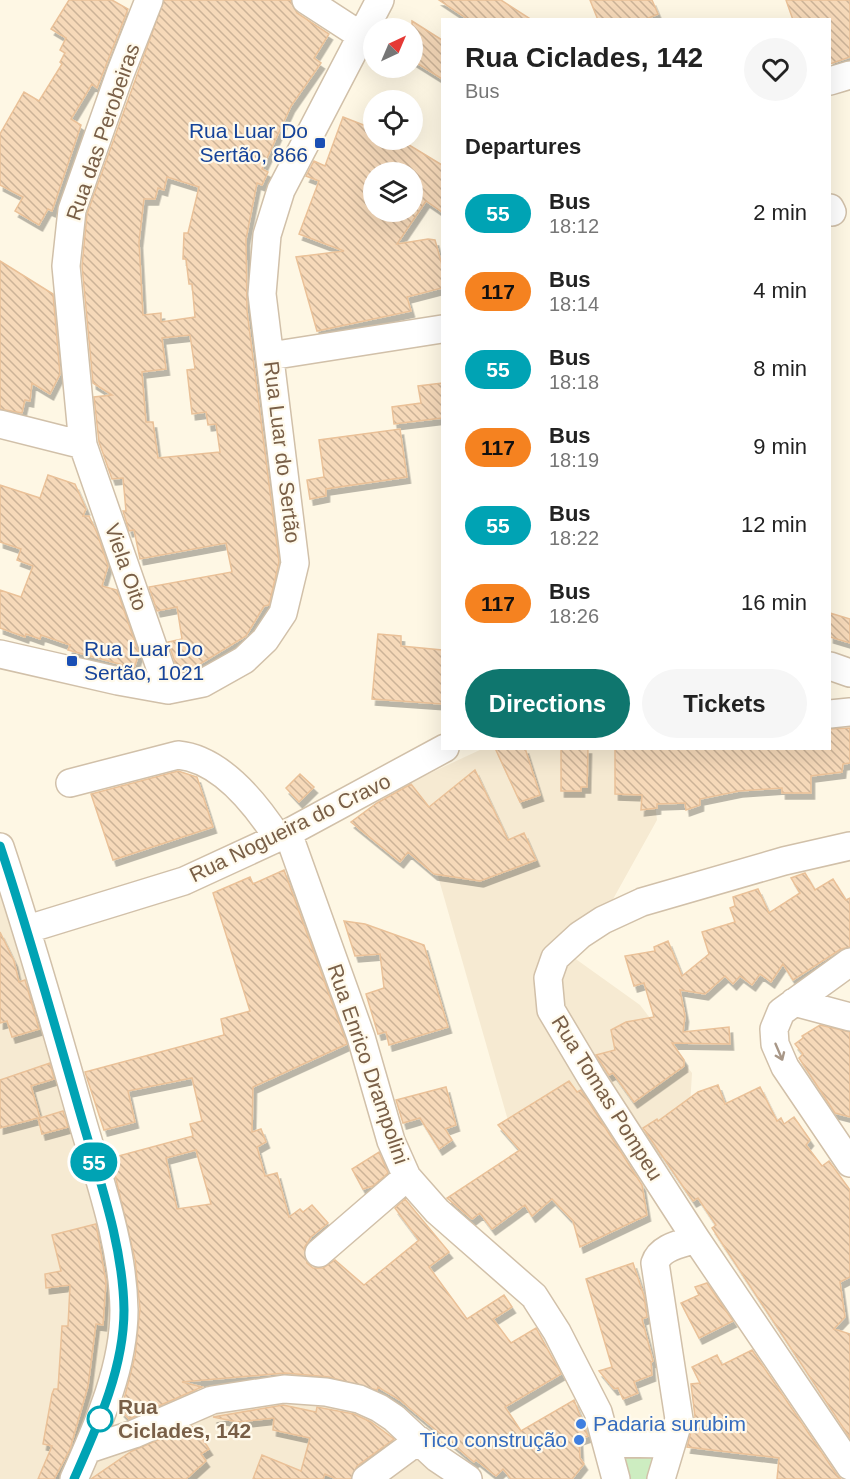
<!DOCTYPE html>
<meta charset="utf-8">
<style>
:root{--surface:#fff;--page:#f6f6f6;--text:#222;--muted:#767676;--accent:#0f766e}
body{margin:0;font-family:Helvetica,sans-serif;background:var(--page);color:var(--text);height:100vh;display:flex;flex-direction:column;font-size:22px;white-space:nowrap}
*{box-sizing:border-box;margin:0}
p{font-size:20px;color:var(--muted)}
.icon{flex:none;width:33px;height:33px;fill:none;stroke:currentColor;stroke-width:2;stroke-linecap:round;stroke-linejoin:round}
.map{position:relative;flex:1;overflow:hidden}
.details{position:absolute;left:441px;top:18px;width:390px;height:732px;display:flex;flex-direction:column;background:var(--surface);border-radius:0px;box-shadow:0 6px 24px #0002}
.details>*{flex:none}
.badge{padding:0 12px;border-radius:20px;font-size:21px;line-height:39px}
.needle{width:39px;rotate:44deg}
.buttons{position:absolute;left:363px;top:18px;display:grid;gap:12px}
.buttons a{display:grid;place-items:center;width:60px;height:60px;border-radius:50%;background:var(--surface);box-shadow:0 6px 24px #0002;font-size:30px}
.map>.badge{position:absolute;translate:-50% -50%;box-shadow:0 0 0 3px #fff}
h2{padding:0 24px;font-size:22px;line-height:54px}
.round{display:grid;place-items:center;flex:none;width:63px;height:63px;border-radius:32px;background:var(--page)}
.overview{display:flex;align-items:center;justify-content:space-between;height:102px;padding:0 24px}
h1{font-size:28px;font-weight:600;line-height:45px}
.action{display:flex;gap:12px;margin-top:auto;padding:12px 24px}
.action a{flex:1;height:69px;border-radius:36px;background:var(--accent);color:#fff;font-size:24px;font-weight:600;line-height:69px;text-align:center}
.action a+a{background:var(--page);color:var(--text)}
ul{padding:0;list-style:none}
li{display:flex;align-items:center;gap:18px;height:78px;padding:0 24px}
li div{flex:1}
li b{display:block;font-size:22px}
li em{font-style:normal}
li .badge{min-width:66px;font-weight:700;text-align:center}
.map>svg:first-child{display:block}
</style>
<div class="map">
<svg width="850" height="1479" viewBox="0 0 850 1479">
<defs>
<pattern id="building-back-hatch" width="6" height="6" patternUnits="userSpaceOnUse" patternTransform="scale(1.5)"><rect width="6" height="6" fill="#f6d9b9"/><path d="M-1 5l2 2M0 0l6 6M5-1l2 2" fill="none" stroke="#ccb398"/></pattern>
<filter id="shadow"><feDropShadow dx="3.5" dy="6" stdDeviation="0" flood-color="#0004"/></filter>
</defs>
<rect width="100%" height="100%" fill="#fef7e4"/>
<path fill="#f6ead2" d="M 482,749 L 649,749 L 657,820 L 607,910 L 552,942 L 640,1005 L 692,1073 L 690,1106 L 657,1167 L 591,1221 L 513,1138 L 411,782 Z
M 0,843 L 127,1244 L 101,1454 L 263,1395 L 395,1414 L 484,1479 L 0,1479 Z"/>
<path fill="#cdedc1" d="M 657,1446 L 656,1479 L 627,1479 L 624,1455 Z"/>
<path fill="url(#building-back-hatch)" stroke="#eac198" stroke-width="1.5" fill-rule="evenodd" filter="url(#shadow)" d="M 69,0 L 112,0 L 128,9 L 97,88 L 92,84 L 71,119 L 81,125 L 52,211 L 48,209 L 39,225 L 15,211 L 23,197 L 0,185 L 0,134 L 24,92 L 39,101 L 62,64 L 60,62 L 65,53 L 60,50 L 66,38 L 51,29 Z
M 164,0 L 290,0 L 297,13 L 329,34 L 314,58 L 321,63 L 291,106 L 262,169 L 268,172 L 262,185 L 257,183 L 246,239 L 247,311 L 279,562 L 269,605 L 264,606 L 246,636 L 195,667 L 177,668 L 168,642 L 182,639 L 177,607 L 157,611 L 149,587 L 232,572 L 226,543 L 140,559 L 134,530 L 129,531 L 123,511 L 126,511 L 123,478 L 112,479 L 99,442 L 94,397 L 112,395 L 93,383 L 82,266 L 87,214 ZM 167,177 L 199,187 L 188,233 L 184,233 L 183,259 L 186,259 L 189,284 L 192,284 L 195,317 L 161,322 L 161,313 L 143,315 L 139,242 L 144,199 L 155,199 L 158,188 L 164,190 ZM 190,335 L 195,369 L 187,370 L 192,414 L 206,412 L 208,425 L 216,424 L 220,452 L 158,458 L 153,422 L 146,422 L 142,372 L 166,369 L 162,338 Z
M 439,0 L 501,0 L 532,20 L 469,20 Z
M 590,0 L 652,0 L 658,14 L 644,20 L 598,20 Z
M 786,0 L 850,0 L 850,57 L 830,64 L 830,20 L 793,20 Z
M 412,21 L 442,40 L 442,79 L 412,60 Z
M 343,117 L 374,129 L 374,140 L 401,140 L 442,165 L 442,212 L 426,201 L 397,244 L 428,239 L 435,240 L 442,265 L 442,288 L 407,297 L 411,311 L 317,331 L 296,257 L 344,251 L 299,234 L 319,181 L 306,176 L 314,161 L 325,166 ZM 374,172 L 412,172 L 412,212 L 374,212 Z
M 0,261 L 53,294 L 60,374 L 50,394 L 32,383 L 30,401 L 25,400 L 22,413 L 0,409 Z
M 442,383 L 442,418 L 394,424 L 392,407 L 421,403 L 418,386 Z
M 400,429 L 407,477 L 326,489 L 326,496 L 310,499 L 307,480 L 324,477 L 319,440 Z
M 48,475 L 75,484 L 86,509 L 83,516 L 89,516 L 97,533 L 108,566 L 102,586 L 117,590 L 139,654 L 134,668 L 68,650 L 70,645 L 41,635 L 40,639 L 26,634 L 25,637 L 0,628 L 0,590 L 21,597 L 33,566 L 17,560 L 21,549 L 0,542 L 0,485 L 40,498 Z
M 830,613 L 850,619 L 850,643 L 830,637 Z
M 378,634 L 401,636 L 401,646 L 442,650 L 442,704 L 372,699 Z
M 850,728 L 850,763 L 843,764 L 842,772 L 811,776 L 811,793 L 782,793 L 782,788 L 739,791 L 700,799 L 700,805 L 686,810 L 685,803 L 657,804 L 657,808 L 641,810 L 642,795 L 615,794 L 615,748 L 830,748 L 830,729 Z
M 495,748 L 525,748 L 540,795 L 520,802 Z
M 561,748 L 588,748 L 587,787 L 581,787 L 581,791 L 561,791 Z
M 475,770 L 508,840 L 524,833 L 536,860 L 480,881 L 434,874 L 408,852 L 400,862 L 351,822 L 377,803 L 411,784 L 429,807 Z
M 178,771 L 197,777 L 213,827 L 113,860 L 91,794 Z
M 300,774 L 314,787 L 299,802 L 286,788 Z
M 284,870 L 347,1044 L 253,1087 L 252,1132 L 261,1129 L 266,1142 L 257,1147 L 265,1176 L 277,1173 L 289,1217 L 300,1209 L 303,1212 L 312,1205 L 328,1223 L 311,1237 L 304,1248 L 307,1263 L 313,1268 L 323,1268 L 335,1260 L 364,1285 L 419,1240 L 395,1208 L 405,1199 L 449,1252 L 429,1267 L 467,1319 L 504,1295 L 512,1307 L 493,1319 L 511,1343 L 536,1328 L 561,1374 L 505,1407 L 521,1431 L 574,1400 L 588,1436 L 579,1439 L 580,1458 L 584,1464 L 572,1479 L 511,1479 L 503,1469 L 496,1476 L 476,1460 L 474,1462 L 400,1400 L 378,1387 L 377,1390 L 329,1377 L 285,1373 L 182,1382 L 202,1387 L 129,1419 L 121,1411 L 135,1356 L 140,1309 L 135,1259 L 111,1158 L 193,1136 L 190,1124 L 202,1121 L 192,1078 L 128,1091 L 135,1122 L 104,1130 L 85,1072 L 224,1035 L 221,1019 L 250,1011 L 213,893 L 250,877 L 253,884 ZM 196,1150 L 211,1204 L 177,1209 L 166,1158 Z
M 805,873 L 815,890 L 833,879 L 846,900 L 850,898 L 850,947 L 841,949 L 793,980 L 783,964 L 771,982 L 760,974 L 752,985 L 740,976 L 733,984 L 725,976 L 705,994 L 680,990 L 685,1016 L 683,1032 L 729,1027 L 730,1044 L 672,1043 L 684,1060 L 684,1066 L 634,1102 L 613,1073 L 609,1075 L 596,1055 L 615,1050 L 611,1030 L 626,1022 L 654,1017 L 644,983 L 634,986 L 625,956 L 655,951 L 654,947 L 668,941 L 682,976 L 709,954 L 702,932 L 735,922 L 730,908 L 735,906 L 733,897 L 758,889 L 769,913 L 800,893 L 791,878 Z
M 344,921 L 365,924 L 424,945 L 448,1027 L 389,1045 L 386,1032 L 378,1034 L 366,994 L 384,988 L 380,954 L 355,956 Z
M 0,932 L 14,961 L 19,982 L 25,980 L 39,1029 L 12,1037 L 7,1021 L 0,1023 Z
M 820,1025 L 850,1032 L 850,1117 L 835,1113 L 799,1058 L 803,1054 L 795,1044 L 803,1038 L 802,1036 Z
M 50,1063 L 54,1079 L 31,1086 L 40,1118 L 63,1111 L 68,1127 L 42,1134 L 38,1118 L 0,1128 L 0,1080 Z
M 569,1081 L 577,1092 L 581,1090 L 642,1185 L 647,1215 L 580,1247 L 573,1221 L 552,1199 L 532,1216 L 525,1205 L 492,1229 L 480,1213 L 472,1219 L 447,1198 L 520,1150 L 498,1125 Z
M 718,1085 L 725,1104 L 760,1087 L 777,1121 L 781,1118 L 784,1124 L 794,1117 L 810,1140 L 806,1145 L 822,1166 L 829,1161 L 850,1190 L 850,1277 L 840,1282 L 845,1317 L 834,1329 L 850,1334 L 850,1438 L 712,1228 L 716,1225 L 698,1198 L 693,1201 L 643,1128 L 657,1119 L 658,1121 L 698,1092 Z
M 446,1087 L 456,1125 L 445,1129 L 452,1140 L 439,1149 L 420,1118 L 403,1123 L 396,1100 Z
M 379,1152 L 388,1173 L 373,1186 L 363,1189 L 352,1169 Z
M 96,1224 L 106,1282 L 103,1325 L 96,1324 L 88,1386 L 70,1449 L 54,1479 L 38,1479 L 52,1446 L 43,1444 L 52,1394 L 54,1389 L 58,1389 L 62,1326 L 68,1326 L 70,1285 L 46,1288 L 45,1274 L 61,1271 L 52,1235 Z
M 633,1263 L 644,1296 L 647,1317 L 642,1319 L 653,1361 L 651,1362 L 652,1375 L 634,1382 L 638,1393 L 623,1399 L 618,1388 L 614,1389 L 599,1371 L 612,1367 L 586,1279 Z
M 707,1283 L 733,1321 L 699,1338 L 681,1303 L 699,1295 L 695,1287 Z
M 752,1350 L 837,1475 L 841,1479 L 777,1479 L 779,1458 L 687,1447 L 695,1417 L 691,1384 L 700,1383 L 692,1367 L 717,1355 L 722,1365 Z
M 283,1405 L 316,1412 L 317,1407 L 354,1414 L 371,1422 L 394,1439 L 357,1466 L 351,1479 L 336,1479 L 325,1474 L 323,1479 L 253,1479 L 262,1455 L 301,1471 L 310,1438 L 273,1430 L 274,1418 L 238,1422 L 213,1417 Z
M 191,1426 L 196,1429 L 209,1449 L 201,1454 L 206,1461 L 186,1479 L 91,1479 L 132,1451 Z"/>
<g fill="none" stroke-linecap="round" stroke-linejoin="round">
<g stroke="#d1c0a9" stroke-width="30">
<path id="minor" d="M 149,0 L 120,74 L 72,210 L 66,266 L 83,445 L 168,690
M 306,0 L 360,35
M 830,81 L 850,75
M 830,208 L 832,212
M 270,356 L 442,329
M 0,424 L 83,445
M 0,654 L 118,681 L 168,690 L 203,683 L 244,660 L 265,640 L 283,613 L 295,563 L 262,294 L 267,235 L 281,190 L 380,0
M 830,666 L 850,673
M 830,714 L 850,712
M 70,783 L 178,755 C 221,759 256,804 278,838
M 288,833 L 361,1037 L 391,1141 L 407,1177 L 437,1211 L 534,1296 L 557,1332 L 598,1412 L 616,1479
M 850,846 L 784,861 L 642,902 L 603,920 L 580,935 L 555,958 L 548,978 L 551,1010 L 591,1077 L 696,1239 L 850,1466
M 0,847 C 30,937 56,1028 82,1120 C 100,1182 123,1246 124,1310 C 124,1369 97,1427 74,1479
M 28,929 L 184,881 L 288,833 L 445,748
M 850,962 L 781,1012 L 774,1029 L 775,1044 L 785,1067 L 850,1163
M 794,1002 L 850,1017
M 319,1253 L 407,1177
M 607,1443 L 671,1444
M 89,1449 L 134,1434 L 212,1400 L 284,1389 L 326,1392 L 359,1399 L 379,1408 L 394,1418 L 437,1458 L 468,1479
M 366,1479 L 419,1440
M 661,1479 L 679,1419 L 655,1263 C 660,1247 681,1244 696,1239"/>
</g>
<use href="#minor" stroke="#fff" stroke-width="27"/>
</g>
<defs><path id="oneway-shaft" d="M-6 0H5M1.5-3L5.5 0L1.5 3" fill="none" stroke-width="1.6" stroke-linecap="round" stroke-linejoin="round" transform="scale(1.5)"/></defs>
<use stroke="#a89787" href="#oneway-shaft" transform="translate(779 1052) rotate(67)"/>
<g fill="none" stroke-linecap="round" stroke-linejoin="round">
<g stroke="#fff" stroke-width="14">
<path id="line" d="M 0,846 C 30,936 55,1026 81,1116 C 99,1179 123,1244 124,1310 C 124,1369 97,1427 74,1479"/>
</g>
<use href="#line" stroke="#00a3b4" stroke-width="9"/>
</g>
<g fill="#1a4fb4" stroke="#fffaec" stroke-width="2">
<rect x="314" y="137" width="12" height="12" rx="3"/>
<rect x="66" y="655" width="12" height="12" rx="3"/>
</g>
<circle fill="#fff" stroke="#00a3b4" stroke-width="3" cx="100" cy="1419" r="12"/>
<g fill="#3f7fe0" stroke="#fffaec" stroke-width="2">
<circle cx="581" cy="1424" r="6"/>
<circle cx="579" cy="1440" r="6"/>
</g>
<g text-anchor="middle" stroke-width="4.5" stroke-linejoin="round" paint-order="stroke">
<g font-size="21" fill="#164399" stroke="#fffaec" text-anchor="end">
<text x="308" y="138">Rua Luar Do<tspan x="308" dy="24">Sertão, 866</tspan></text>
<text x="84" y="656" text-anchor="start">Rua Luar Do<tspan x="84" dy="24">Sertão, 1021</tspan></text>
</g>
<g font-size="21" fill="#795f47" stroke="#fffaec">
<text transform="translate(103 132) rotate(-71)" y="7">Rua das Perobeiras</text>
<text transform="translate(282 452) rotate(83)" y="7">Rua Luar do Sertão</text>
<text transform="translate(126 567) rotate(71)" y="7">Viela Oito</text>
<text transform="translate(290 828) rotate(-26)" y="7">Rua Nogueira do Cravo</text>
<text transform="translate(368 1064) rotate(71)" y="7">Rua Enrico Drampolini</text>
<text transform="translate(607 1098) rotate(58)" y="7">Rua Tomas Pompeu</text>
</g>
<g font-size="21" font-weight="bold" fill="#795f47" stroke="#fffaec" text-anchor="start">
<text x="118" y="1414">Rua<tspan x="118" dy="24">Ciclades, 142</tspan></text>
</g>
<g font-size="21" fill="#366cbe" stroke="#fffaec" text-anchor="start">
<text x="593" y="1431">Padaria surubim</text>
<text x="567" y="1447" text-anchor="end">Tico construção</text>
</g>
</g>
</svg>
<div class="buttons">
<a><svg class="needle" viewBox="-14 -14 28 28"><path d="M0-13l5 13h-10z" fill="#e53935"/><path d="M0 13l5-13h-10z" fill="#767676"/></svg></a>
<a><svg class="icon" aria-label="locate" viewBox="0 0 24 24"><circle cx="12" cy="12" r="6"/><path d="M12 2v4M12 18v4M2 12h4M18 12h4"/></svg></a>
<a><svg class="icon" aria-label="layers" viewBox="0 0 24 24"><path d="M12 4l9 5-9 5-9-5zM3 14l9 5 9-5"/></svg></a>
</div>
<b class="badge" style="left:94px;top:1162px;background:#00a3b4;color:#fff">55</b>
<section class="details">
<div class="overview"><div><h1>Rua Ciclades, 142</h1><p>Bus</p></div><a class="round"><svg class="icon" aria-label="heart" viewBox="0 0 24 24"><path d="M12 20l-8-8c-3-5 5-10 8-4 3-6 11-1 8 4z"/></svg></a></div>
<h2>Departures</h2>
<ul>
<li><span class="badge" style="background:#00a3b4;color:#fff">55</span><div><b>Bus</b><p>18:12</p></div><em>2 min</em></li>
<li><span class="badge" style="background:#f58220;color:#111">117</span><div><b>Bus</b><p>18:14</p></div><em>4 min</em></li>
<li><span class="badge" style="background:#00a3b4;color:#fff">55</span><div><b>Bus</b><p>18:18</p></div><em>8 min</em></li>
<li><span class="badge" style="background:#f58220;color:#111">117</span><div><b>Bus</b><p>18:19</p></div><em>9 min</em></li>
<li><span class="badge" style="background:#00a3b4;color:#fff">55</span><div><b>Bus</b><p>18:22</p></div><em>12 min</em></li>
<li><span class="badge" style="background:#f58220;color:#111">117</span><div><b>Bus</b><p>18:26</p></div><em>16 min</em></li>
</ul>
<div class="action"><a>Directions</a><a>Tickets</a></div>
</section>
</div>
